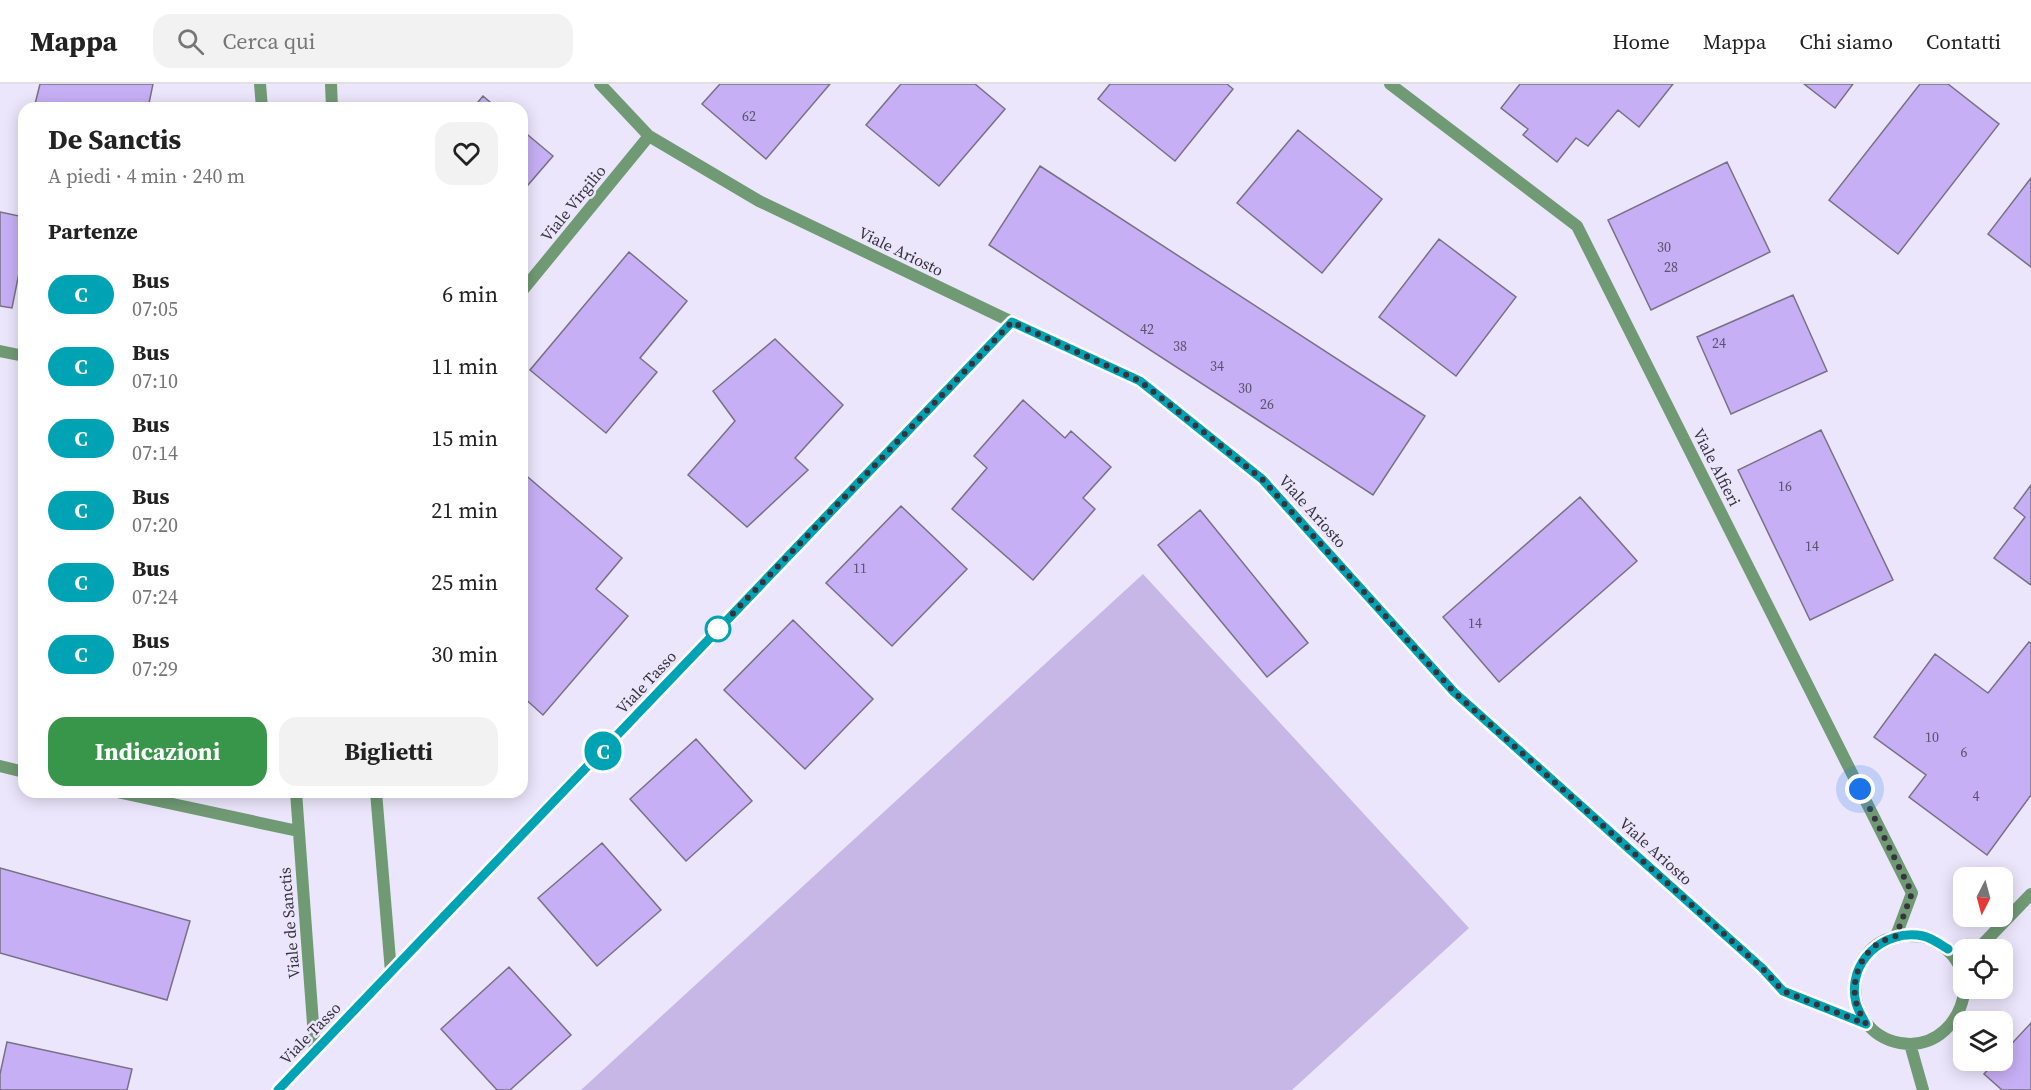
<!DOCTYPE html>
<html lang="it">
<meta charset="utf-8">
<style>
:root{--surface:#fff;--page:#f2f2f2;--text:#222;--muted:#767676;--line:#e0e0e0;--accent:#379649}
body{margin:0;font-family:"Source Serif 4",serif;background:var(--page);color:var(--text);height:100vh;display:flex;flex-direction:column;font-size:22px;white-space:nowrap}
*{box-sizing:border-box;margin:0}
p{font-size:20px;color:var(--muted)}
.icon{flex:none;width:33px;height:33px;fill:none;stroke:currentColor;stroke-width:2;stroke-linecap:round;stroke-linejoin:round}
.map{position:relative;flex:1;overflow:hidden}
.side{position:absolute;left:18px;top:18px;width:510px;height:696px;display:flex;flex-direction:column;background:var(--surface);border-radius:18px;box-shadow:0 3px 15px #0003}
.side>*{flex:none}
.badge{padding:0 12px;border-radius:20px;font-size:21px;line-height:39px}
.needle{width:39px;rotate:186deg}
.tools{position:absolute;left:1953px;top:783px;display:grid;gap:12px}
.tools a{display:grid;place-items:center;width:60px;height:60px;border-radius:12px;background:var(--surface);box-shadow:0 3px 15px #0003;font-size:30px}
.you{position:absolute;width:30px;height:30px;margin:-15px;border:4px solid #fff;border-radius:50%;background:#1a73e8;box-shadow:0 0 0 9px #1a73e833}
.map>.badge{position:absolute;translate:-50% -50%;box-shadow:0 0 0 3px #fff}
h2{padding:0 30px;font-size:22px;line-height:54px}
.round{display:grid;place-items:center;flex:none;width:63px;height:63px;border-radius:18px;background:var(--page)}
.summary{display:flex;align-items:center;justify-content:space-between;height:102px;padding:0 30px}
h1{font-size:28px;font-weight:700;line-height:45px}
.cta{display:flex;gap:12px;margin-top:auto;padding:12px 30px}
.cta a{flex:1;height:69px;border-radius:18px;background:var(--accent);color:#fff;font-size:24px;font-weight:700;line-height:69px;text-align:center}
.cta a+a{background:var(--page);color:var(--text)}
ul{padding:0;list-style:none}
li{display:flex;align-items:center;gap:18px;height:72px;padding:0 30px}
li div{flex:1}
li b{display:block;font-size:22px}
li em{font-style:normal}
li .badge{min-width:66px;font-weight:700;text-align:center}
header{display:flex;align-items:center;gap:36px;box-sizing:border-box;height:84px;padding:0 30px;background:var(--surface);border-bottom:2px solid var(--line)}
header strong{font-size:28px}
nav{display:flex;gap:33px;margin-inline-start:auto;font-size:21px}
.search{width:420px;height:54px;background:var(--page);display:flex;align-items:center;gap:15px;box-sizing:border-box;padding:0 21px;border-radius:18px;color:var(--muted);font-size:22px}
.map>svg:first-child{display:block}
</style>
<header>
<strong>Mappa</strong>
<div class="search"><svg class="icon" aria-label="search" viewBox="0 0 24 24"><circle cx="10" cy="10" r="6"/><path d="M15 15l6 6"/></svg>Cerca qui</div>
<nav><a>Home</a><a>Mappa</a><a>Chi siamo</a><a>Contatti</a></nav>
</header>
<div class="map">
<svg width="2031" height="1006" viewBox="0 0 2031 1006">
<rect width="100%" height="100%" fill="#ece6fc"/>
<path fill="#c6b7e6" d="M 1143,490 L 1469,844 L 1292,1006 L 581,1006 Z"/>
<path fill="#c7aff5" stroke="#777185" stroke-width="1.5" d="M 40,0 L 153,0 L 148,24 L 34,24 Z
M 720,0 L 830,0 L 766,75 L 702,20 Z
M 901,0 L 975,0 L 1005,25 L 939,102 L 866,41 Z
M 1110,0 L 1227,0 L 1233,5 L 1175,77 L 1098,15 Z
M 1520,0 L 1673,0 L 1639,43 L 1618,26 L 1588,62 L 1576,54 L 1557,78 L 1523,51 L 1528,45 L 1501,24 Z
M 1804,0 L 1853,0 L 1835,24 Z
M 1920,0 L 1948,0 L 1999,40 L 1898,170 L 1829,116 Z
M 483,12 L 497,24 L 473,24 Z
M 522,46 L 553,72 L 522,108 Z
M 1298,46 L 1382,115 L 1322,189 L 1237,119 Z
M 1727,78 L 1770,168 L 1651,226 L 1608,136 Z
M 1040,82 L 1425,332 L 1373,411 L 989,161 Z
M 2031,94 L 2031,183 L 1988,150 Z
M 0,128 L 24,133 L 24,164 L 12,224 L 0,222 Z
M 1439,155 L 1516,213 L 1456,292 L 1379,233 Z
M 629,168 L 687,217 L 640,274 L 657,288 L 606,349 L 530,286 Z
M 1793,211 L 1827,287 L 1731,330 L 1697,253 Z
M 775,255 L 843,321 L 795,374 L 808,386 L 747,443 L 688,391 L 735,337 L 713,307 Z
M 1023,316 L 1065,354 L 1071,347 L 1111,383 L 1083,414 L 1095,425 L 1033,496 L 952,425 L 987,384 L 974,372 Z
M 1821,346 L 1893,496 L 1810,536 L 1738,386 Z
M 522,388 L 622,474 L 596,505 L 628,532 L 543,631 L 522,612 Z
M 2031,401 L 2031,501 L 1994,474 L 2025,433 L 2014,424 Z
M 1580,413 L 1637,477 L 1499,598 L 1443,533 Z
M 901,422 L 967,485 L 892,562 L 826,499 Z
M 1200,426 L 1308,559 L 1267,593 L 1158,461 Z
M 793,536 L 873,615 L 805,685 L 724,606 Z
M 2029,558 L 2031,559 L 2031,711 L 1987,771 L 1909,713 L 1926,691 L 1874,653 L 1935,570 L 1988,609 Z
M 696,655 L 752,717 L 686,777 L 630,715 Z
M 602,759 L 661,826 L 597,882 L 538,814 Z
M 0,784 L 190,837 L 167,916 L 0,869 Z
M 509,883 L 571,951 L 510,1006 L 497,1006 L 441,945 Z
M 2031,939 L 2031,1006 L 2002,1006 L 1984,990 L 1997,976 L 2002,976 L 2002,970 Z
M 7,958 L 132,985 L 127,1006 L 0,1006 L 0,990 Z"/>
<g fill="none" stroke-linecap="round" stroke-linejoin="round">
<path stroke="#709a74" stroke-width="12" d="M 260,0 L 262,24
M 331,0 L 332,24
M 600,0 L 649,52 L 759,117 L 1012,238 L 1140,297 L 1262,395 L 1454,608 L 1762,884 L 1783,907 L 1866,940
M 1390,0 L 1577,142 L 1912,809 L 1896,852
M 522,207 L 649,52
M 0,267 L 24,272
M 0,682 L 24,688
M 117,708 L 298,747
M 296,708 L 315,967
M 376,708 L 391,888
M 1977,866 L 2031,810
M 1964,895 C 1959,876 1950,866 1934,857 C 1924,852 1918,852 1907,852 C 1843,851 1836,947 1900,959 C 1936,965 1961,938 1965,904
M 1910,960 L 1923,1006
M 278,1006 L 1012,238"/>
</g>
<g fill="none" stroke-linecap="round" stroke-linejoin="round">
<g stroke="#fff" stroke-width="14">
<path id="line" d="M 278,1006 L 1012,238 L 1140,297 L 1262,395 L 1454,608 L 1762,884 L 1783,907 L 1866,940 C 1862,933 1858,926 1856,919 C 1846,878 1884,844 1923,852 C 1932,854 1941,861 1948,865"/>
</g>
<use href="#line" stroke="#00a3b4" stroke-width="9"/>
<path stroke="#36343c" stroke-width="6" stroke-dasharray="0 10.8" d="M 718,545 L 1012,238 L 1140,297 L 1262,395 L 1454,608 L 1762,884 L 1783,907 L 1866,940 C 1862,933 1858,926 1856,918 C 1851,897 1860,871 1879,859 C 1884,856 1891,854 1896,852 L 1912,809 L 1860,705"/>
</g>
<circle fill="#fff" stroke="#00a3b4" stroke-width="3" cx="718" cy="545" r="12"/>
<g text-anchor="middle" stroke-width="5" stroke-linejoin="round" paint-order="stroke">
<g font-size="14" fill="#5a536a">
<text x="749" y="37">62</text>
<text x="1664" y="168">30</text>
<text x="1671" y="188">28</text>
<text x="1147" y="250">42</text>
<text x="1719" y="264">24</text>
<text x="1180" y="267">38</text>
<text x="1217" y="287">34</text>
<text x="1245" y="309">30</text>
<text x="1267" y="325">26</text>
<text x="1785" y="407">16</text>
<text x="1812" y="467">14</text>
<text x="860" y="489">11</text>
<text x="1475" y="544">14</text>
<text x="1932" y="658">10</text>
<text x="1964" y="673">6</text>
<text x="1976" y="717">4</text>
</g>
<g font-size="16" fill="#36343c" stroke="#ece6fc">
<text transform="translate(573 119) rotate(-51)" y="6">Viale Virgilio</text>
<text transform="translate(901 167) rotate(26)" y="6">Viale Ariosto</text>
<text transform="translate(1717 383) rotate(63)" y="6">Viale Alfieri</text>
<text transform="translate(1313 427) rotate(48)" y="6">Viale Ariosto</text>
<text transform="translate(646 598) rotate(-47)" y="6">Viale Tasso</text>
<text transform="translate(1656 767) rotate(42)" y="6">Viale Ariosto</text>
<text transform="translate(289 839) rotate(-95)" y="6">Viale de Sanctis</text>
<text transform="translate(310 949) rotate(-46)" y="6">Viale Tasso</text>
</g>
</g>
</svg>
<div class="tools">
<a><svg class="needle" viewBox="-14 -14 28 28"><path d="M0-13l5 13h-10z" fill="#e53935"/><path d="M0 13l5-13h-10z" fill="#767676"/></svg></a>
<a><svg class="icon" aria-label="locate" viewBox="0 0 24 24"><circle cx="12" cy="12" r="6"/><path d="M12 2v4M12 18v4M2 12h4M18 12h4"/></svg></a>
<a><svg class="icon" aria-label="layers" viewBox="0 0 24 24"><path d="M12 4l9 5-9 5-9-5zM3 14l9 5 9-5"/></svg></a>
</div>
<div class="you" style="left:1860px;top:705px"></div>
<b class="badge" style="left:603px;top:667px;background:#00a3b4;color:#fff">C</b>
<section class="side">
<div class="summary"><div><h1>De Sanctis</h1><p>A piedi · 4 min · 240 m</p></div><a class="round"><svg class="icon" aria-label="heart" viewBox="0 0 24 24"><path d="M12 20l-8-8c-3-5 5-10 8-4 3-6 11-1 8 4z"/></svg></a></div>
<h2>Partenze</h2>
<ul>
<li><span class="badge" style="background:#00a3b4;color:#fff">C</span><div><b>Bus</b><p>07:05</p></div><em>6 min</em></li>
<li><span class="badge" style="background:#00a3b4;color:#fff">C</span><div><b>Bus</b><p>07:10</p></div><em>11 min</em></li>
<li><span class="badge" style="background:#00a3b4;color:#fff">C</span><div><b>Bus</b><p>07:14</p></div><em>15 min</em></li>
<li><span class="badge" style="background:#00a3b4;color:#fff">C</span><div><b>Bus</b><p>07:20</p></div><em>21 min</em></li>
<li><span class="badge" style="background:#00a3b4;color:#fff">C</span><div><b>Bus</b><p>07:24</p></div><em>25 min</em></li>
<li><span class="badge" style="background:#00a3b4;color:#fff">C</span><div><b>Bus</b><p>07:29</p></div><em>30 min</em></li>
</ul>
<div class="cta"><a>Indicazioni</a><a>Biglietti</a></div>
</section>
</div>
